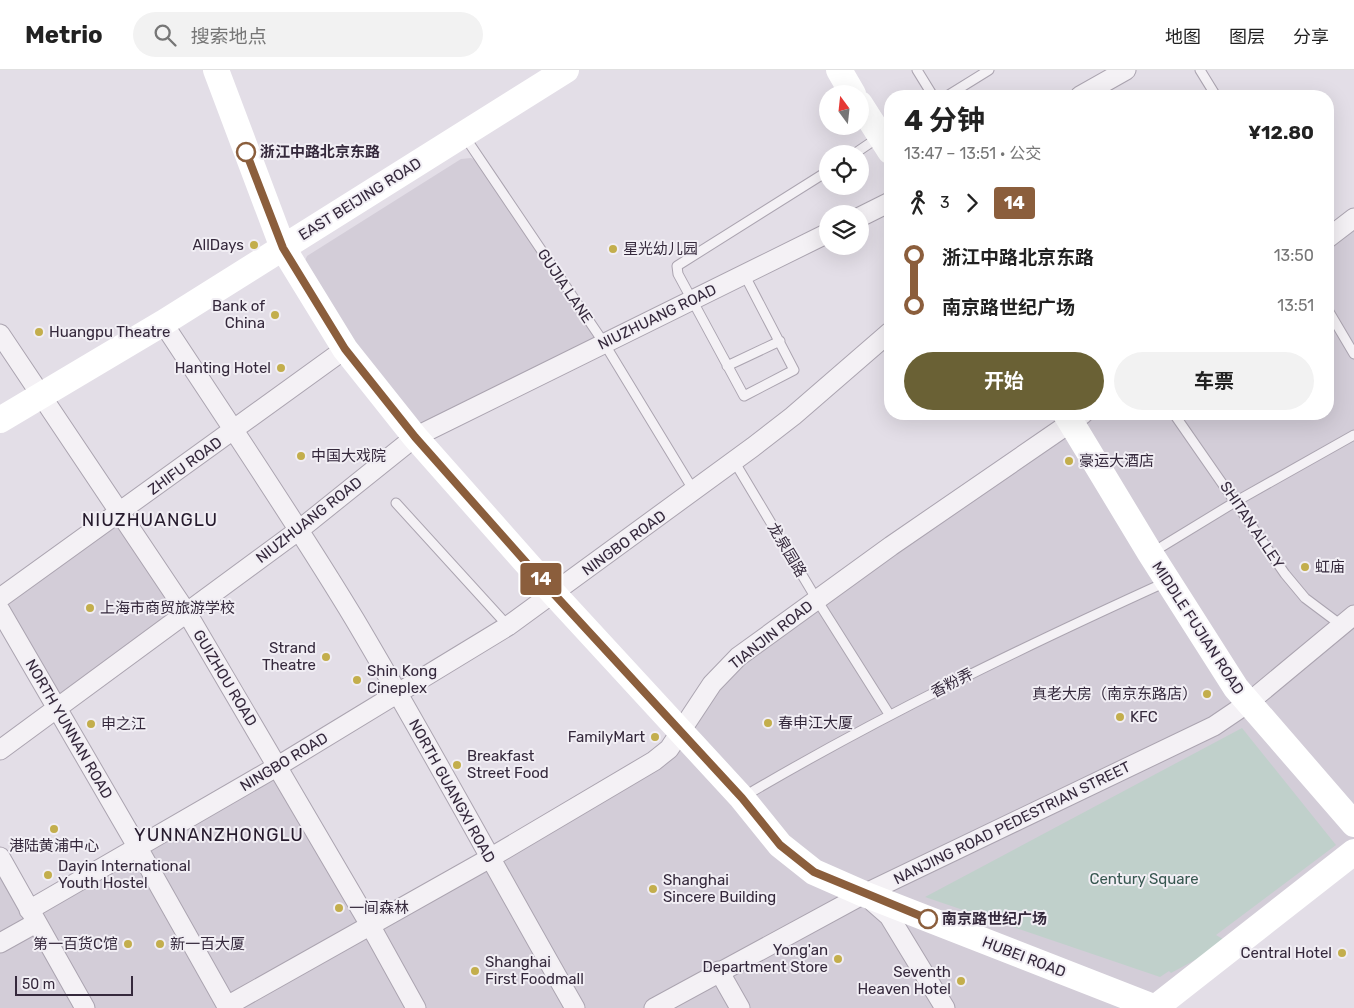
<!DOCTYPE html>
<html lang="zh">
<meta charset="utf-8">
<style>
:root{--surface:#fff;--page:#f2f2f2;--text:#222;--muted:#767676;--line:#e0e0e0;--accent:#6a6135}
body{margin:0;font-family:Rubik,"Noto Sans SC",sans-serif;background:var(--page);color:var(--text);height:100vh;display:flex;flex-direction:column;font-size:19px;white-space:nowrap}
*{box-sizing:border-box;margin:0}
p{font-size:16px;color:var(--muted)}
.icon{flex:none;width:28px;height:28px;fill:none;stroke:currentColor;stroke-width:2;stroke-linecap:round;stroke-linejoin:round}
.map{position:relative;flex:1;overflow:hidden}
.sheet{position:absolute;left:884px;top:20px;width:450px;height:330px;display:flex;flex-direction:column;background:var(--surface);border-radius:20px;box-shadow:0 5px 20px #0002}
.sheet>*{flex:none}
.badge{padding:0 10px;border-radius:4px;font-size:18px;line-height:32px}
.needle{width:32px;rotate:345deg}
.tools{position:absolute;left:819px;top:15px;display:grid;gap:10px}
.tools a{display:grid;place-items:center;width:50px;height:50px;border-radius:50%;background:var(--surface);box-shadow:0 5px 20px #0002;font-size:25px}
.scale{position:absolute;left:15px;bottom:12px;width:118px;box-sizing:border-box;padding-left:5px;border:2px solid #35293c;border-top:0;font-size:14px;line-height:18px;white-space:nowrap;color:#35293c;-webkit-text-stroke:4px #f1eef4;paint-order:stroke}
.map>.badge{position:absolute;translate:-50% -50%;box-shadow:0 0 0 2px #fff}
.legs{display:flex;align-items:center;gap:8px;height:55px;padding:0 20px;font-size:16px}
.legs p{margin-inline-start:auto}
.summary{display:flex;align-items:center;justify-content:space-between;height:85px;padding:0 20px}
h1{font-size:28px;font-weight:700;line-height:38px}
.button{display:flex;gap:10px;margin-top:auto;padding:10px 20px}
.button a{flex:1;height:58px;border-radius:30px;background:var(--accent);color:#fff;font-size:20px;font-weight:700;line-height:58px;text-align:center}
.button a+a{background:var(--page);color:var(--text)}
ul{padding:0 20px;list-style:none}
li{display:flex;align-items:center;gap:18px;height:50px;font-size:19px}
li i{display:grid;place-items:center;width:8px;height:100%;margin:0 6px;background:currentColor}
li i::after{content:'';width:12px;height:12px;margin:-6px;border:4px solid;border-radius:50%;background:var(--surface)}
li p{margin-inline-start:auto}
li:first-child i{background:linear-gradient(#0000 50%,currentColor 0)}
li:last-child i{background:linear-gradient(currentColor 50%,#0000 0)}
header{display:flex;align-items:center;gap:30px;box-sizing:border-box;height:70px;padding:0 25px;background:var(--surface);border-bottom:1px solid var(--line)}
header strong{font-size:24px}
nav{display:flex;gap:28px;margin-inline-start:auto;font-size:18px}
.search{width:350px;height:45px;background:var(--page);display:flex;align-items:center;gap:12px;box-sizing:border-box;padding:0 18px;border-radius:28px;color:var(--muted);font-size:19px}
.map>svg:first-child{display:block}
</style>
<header>
<strong>Metrio</strong>
<div class="search"><svg class="icon" aria-label="search" viewBox="0 0 24 24"><circle cx="10" cy="10" r="6"/><path d="M15 15l6 6"/></svg>搜索地点</div>
<nav><a>地图</a><a>图层</a><a>分享</a></nav>
</header>
<div class="map">
<svg width="1354" height="938" viewBox="0 0 1354 938">
<rect width="100%" height="100%" fill="#e3dee7"/>
<path fill="#d3cdd8" d="M 471,88 L 478,91 L 598,268 L 424,355 L 417,355 L 382,316 L 304,193 L 307,186 L 461,89 Z
M 1354,148 L 1354,782 L 1155,938 L 0,938 L 0,789 L 29,840 L 278,696 L 370,855 L 654,691 L 712,614 L 1083,344 L 1328,344 L 1328,168 Z
M 118,455 L 176,541 L 60,625 L 4,535 Z"/>
<path fill="#c0d0cb" d="M 1242,658 L 1336,775 L 1216,865 L 1228,872 L 1171,903 L 1169,901 L 1160,907 L 925,827 Z"/>
<g fill="none" stroke-linecap="round" stroke-linejoin="round">
<g stroke="#aba4b0" stroke-width="11">
<path id="lane" d="M 917,0 L 933,26
M 1200,0 L 1216,26
M 947,26 L 989,0
M 465,67 L 604,273 L 694,421
M 854,84 L 879,67
M 744,204 L 794,300 L 744,326 L 678,204 L 677,196 L 828,101
M 1328,240 L 1354,284
M 727,296 L 780,271
M 1174,344 L 1285,504 L 1305,528 L 1341,555
M 734,391 L 817,530 L 889,644
M 396,433 L 508,556
M 1153,482 L 1235,432 L 1354,365
M 743,727 C 880,646 1021,578 1166,512"/>
</g>
<g stroke="#aba4b0" stroke-width="21">
<path id="street" d="M 1080,26 L 1126,0
M 860,147 L 890,132
M 1328,168 L 1354,148
M 163,253 C 228,352 294,449 355,550 C 431,678 501,809 575,938
M 0,264 L 187,543 L 370,855 L 416,938
M 0,528 L 345,279
M 0,540 L 138,778 L 228,938
M 0,680 L 299,460 L 415,367 L 828,163
M 0,787 L 85,938
M 873,832 L 889,846 L 945,938
M 29,840 L 278,696 L 508,556 L 753,377 L 793,346 L 890,262
M 0,873 L 36,853
M 719,901 L 740,938
M 227,936 L 490,788 L 654,691 L 669,679 L 712,614 L 738,587 L 891,476 L 1083,344
M 654,938 L 864,824 L 1214,656 L 1248,633 L 1354,545"/>
</g>
<use href="#lane" stroke="#f4f1f5" stroke-width="9"/>
<use href="#street" stroke="#f4f1f5" stroke-width="19"/>
<path stroke="#fff" stroke-width="26" d="M 216,0 L 283,178 L 345,279 L 415,367 L 554,524 L 742,728 L 780,775 L 814,802 L 864,824 L 1156,938
M 839,0 L 853,24
M 860,34 L 890,81
M 1066,344 L 1150,483 L 1236,618 L 1354,754
M 0,350 L 163,253 L 566,0
M 1155,938 L 1354,782"/>
</g>
<g fill="none" stroke-linecap="round" stroke-linejoin="round">
<g stroke="#fff" stroke-width="11">
<path id="line-1" d="M 246,82 L 283,178 L 345,279 L 415,367 L 554,524 L 742,728 L 780,775 L 814,802 L 928,849"/>
</g>
<use href="#line-1" stroke="#8b5e3c" stroke-width="8"/>
</g>
<g fill="#fff" stroke="#8b5e3c" stroke-width="2.5">
<circle cx="246" cy="82" r="9"/>
<circle cx="928" cy="849" r="9"/>
</g>
<g fill="#c3ae4c" stroke="#f1eef4" stroke-width="2">
<circle cx="254" cy="175" r="5"/>
<circle cx="613" cy="179" r="5"/>
<circle cx="275" cy="245" r="5"/>
<circle cx="39" cy="262" r="5"/>
<circle cx="281" cy="298" r="5"/>
<circle cx="301" cy="386" r="5"/>
<circle cx="1069" cy="391" r="5"/>
<circle cx="1305" cy="497" r="5"/>
<circle cx="90" cy="538" r="5"/>
<circle cx="326" cy="587" r="5"/>
<circle cx="357" cy="610" r="5"/>
<circle cx="1207" cy="624" r="5"/>
<circle cx="1120" cy="647" r="5"/>
<circle cx="768" cy="653" r="5"/>
<circle cx="91" cy="654" r="5"/>
<circle cx="655" cy="667" r="5"/>
<circle cx="457" cy="695" r="5"/>
<circle cx="54" cy="759" r="5"/>
<circle cx="48" cy="805" r="5"/>
<circle cx="653" cy="819" r="5"/>
<circle cx="339" cy="838" r="5"/>
<circle cx="128" cy="874" r="5"/>
<circle cx="160" cy="874" r="5"/>
<circle cx="1342" cy="883" r="5"/>
<circle cx="838" cy="889" r="5"/>
<circle cx="475" cy="901" r="5"/>
<circle cx="961" cy="911" r="5"/>
</g>
<g text-anchor="middle" stroke-width="4" stroke-linejoin="round" paint-order="stroke">
<g font-size="15" font-weight="bold" fill="#35293c" stroke="#f1eef4" text-anchor="start">
<text x="260" y="87">浙江中路北京东路</text>
<text x="942" y="854">南京路世纪广场</text>
</g>
<g font-size="15" fill="#35293c" stroke="#f1eef4">
<text transform="translate(360 129) rotate(-32)" y="5">EAST BEIJING ROAD</text>
<text transform="translate(565 216) rotate(56)" y="5">GUJIA LANE</text>
<text transform="translate(657 247) rotate(-26)" y="5">NIUZHUANG ROAD</text>
<text transform="translate(185 396) rotate(-36)" y="5">ZHIFU ROAD</text>
<text transform="translate(309 450) rotate(-38)" y="5">NIUZHUANG ROAD</text>
<text transform="translate(1252 455) rotate(56)" y="5">SHITAN ALLEY</text>
<text transform="translate(624 473) rotate(-36)" y="5">NINGBO ROAD</text>
<text transform="translate(787 480) rotate(59)" y="5">龙泉园路</text>
<text transform="translate(1198 558) rotate(57)" y="5">MIDDLE FUJIAN ROAD</text>
<text transform="translate(771 565) rotate(-38)" y="5">TIANJIN ROAD</text>
<text transform="translate(225 608) rotate(59)" y="5">GUIZHOU ROAD</text>
<text transform="translate(952 613) rotate(-27)" y="5">香粉弄</text>
<text transform="translate(69 659) rotate(60)" y="5">NORTH YUNNAN ROAD</text>
<text transform="translate(284 692) rotate(-31)" y="5">NINGBO ROAD</text>
<text transform="translate(452 721) rotate(61)" y="5">NORTH GUANGXI ROAD</text>
<text transform="translate(1012 753) rotate(-26)" y="5">NANJING ROAD PEDESTRIAN STREET</text>
<text transform="translate(1024 887) rotate(21)" y="5">HUBEI ROAD</text>
</g>
<g font-size="15" fill="#35293c" stroke="#f1eef4" text-anchor="start">
<text x="244" y="180" text-anchor="end">AllDays</text>
<text x="623" y="184">星光幼儿园</text>
<text x="265" y="241" text-anchor="end">Bank of<tspan x="265" dy="17">China</tspan></text>
<text x="49" y="267">Huangpu Theatre</text>
<text x="271" y="303" text-anchor="end">Hanting Hotel</text>
<text x="311" y="391">中国大戏院</text>
<text x="1079" y="396">豪运大酒店</text>
<text x="1315" y="502">虹庙</text>
<text x="100" y="543">上海市商贸旅游学校</text>
<text x="316" y="583" text-anchor="end">Strand<tspan x="316" dy="17">Theatre</tspan></text>
<text x="367" y="606">Shin Kong<tspan x="367" dy="17">Cineplex</tspan></text>
<text x="1197" y="629" text-anchor="end">真老大房（南京东路店）</text>
<text x="1130" y="652">KFC</text>
<text x="778" y="658">春申江大厦</text>
<text x="101" y="659">申之江</text>
<text x="645" y="672" text-anchor="end">FamilyMart</text>
<text x="467" y="691">Breakfast<tspan x="467" dy="17">Street Food</tspan></text>
<text x="54" y="781" text-anchor="middle">港陆黄浦中心</text>
<text x="58" y="801">Dayin International<tspan x="58" dy="17">Youth Hostel</tspan></text>
<text x="663" y="815">Shanghai<tspan x="663" dy="17">Sincere Building</tspan></text>
<text x="349" y="843">一间森林</text>
<text x="118" y="879" text-anchor="end">第一百货C馆</text>
<text x="170" y="879">新一百大厦</text>
<text x="828" y="885" text-anchor="end">Yong'an<tspan x="828" dy="17">Department Store</tspan></text>
<text x="1332" y="888" text-anchor="end">Central Hotel</text>
<text x="485" y="897">Shanghai<tspan x="485" dy="17">First Foodmall</tspan></text>
<text x="951" y="907" text-anchor="end">Seventh<tspan x="951" dy="17">Heaven Hotel</tspan></text>
</g>
<g font-size="15" fill="#375750" stroke="#f1eef4">
<text x="1144" y="814">Century Square</text>
</g>
<g font-size="18" letter-spacing="1" fill="#261b2d" stroke="#f1eef4">
<text x="150" y="456">NIUZHUANGLU</text>
<text x="219" y="771">YUNNANZHONGLU</text>
</g>
</g>
</svg>
<div class="tools">
<a><svg class="needle" viewBox="-14 -14 28 28"><path d="M0-13l5 13h-10z" fill="#e53935"/><path d="M0 13l5-13h-10z" fill="#767676"/></svg></a>
<a><svg class="icon" aria-label="locate" viewBox="0 0 24 24"><circle cx="12" cy="12" r="6"/><path d="M12 2v4M12 18v4M2 12h4M18 12h4"/></svg></a>
<a><svg class="icon" aria-label="layers" viewBox="0 0 24 24"><path d="M12 4l9 5-9 5-9-5zM3 14l9 5 9-5"/></svg></a>
</div>
<div class="scale">50 m</div>
<b class="badge" style="left:541px;top:509px;background:#8b5e3c;color:#fff">14</b>
<section class="sheet">
<div class="summary"><div><h1>4 分钟</h1><p>13:47 – 13:51 · 公交</p></div><b>¥12.80</b></div>
<div class="legs"><svg class="icon" aria-label="walk" viewBox="0 0 24 24"><circle cx="13" cy="4" r="2"/><path d="M13 8l-2 6 4 7M11 14l-3 7M7 12l3-4h3l4 4"/></svg>3<svg class="icon" aria-label="forward" viewBox="0 0 24 24"><path d="M9 5l7 7-7 7"/></svg><b class="badge" style="background:#8b5e3c;color:#fff">14</b></div>
<ul>
<li><i style="color:#8b5e3c"></i><b>浙江中路北京东路</b><p>13:50</p></li>
<li><i style="color:#8b5e3c"></i><b>南京路世纪广场</b><p>13:51</p></li>
</ul>
<div class="button"><a>开始</a><a>车票</a></div>
</section>
</div>
